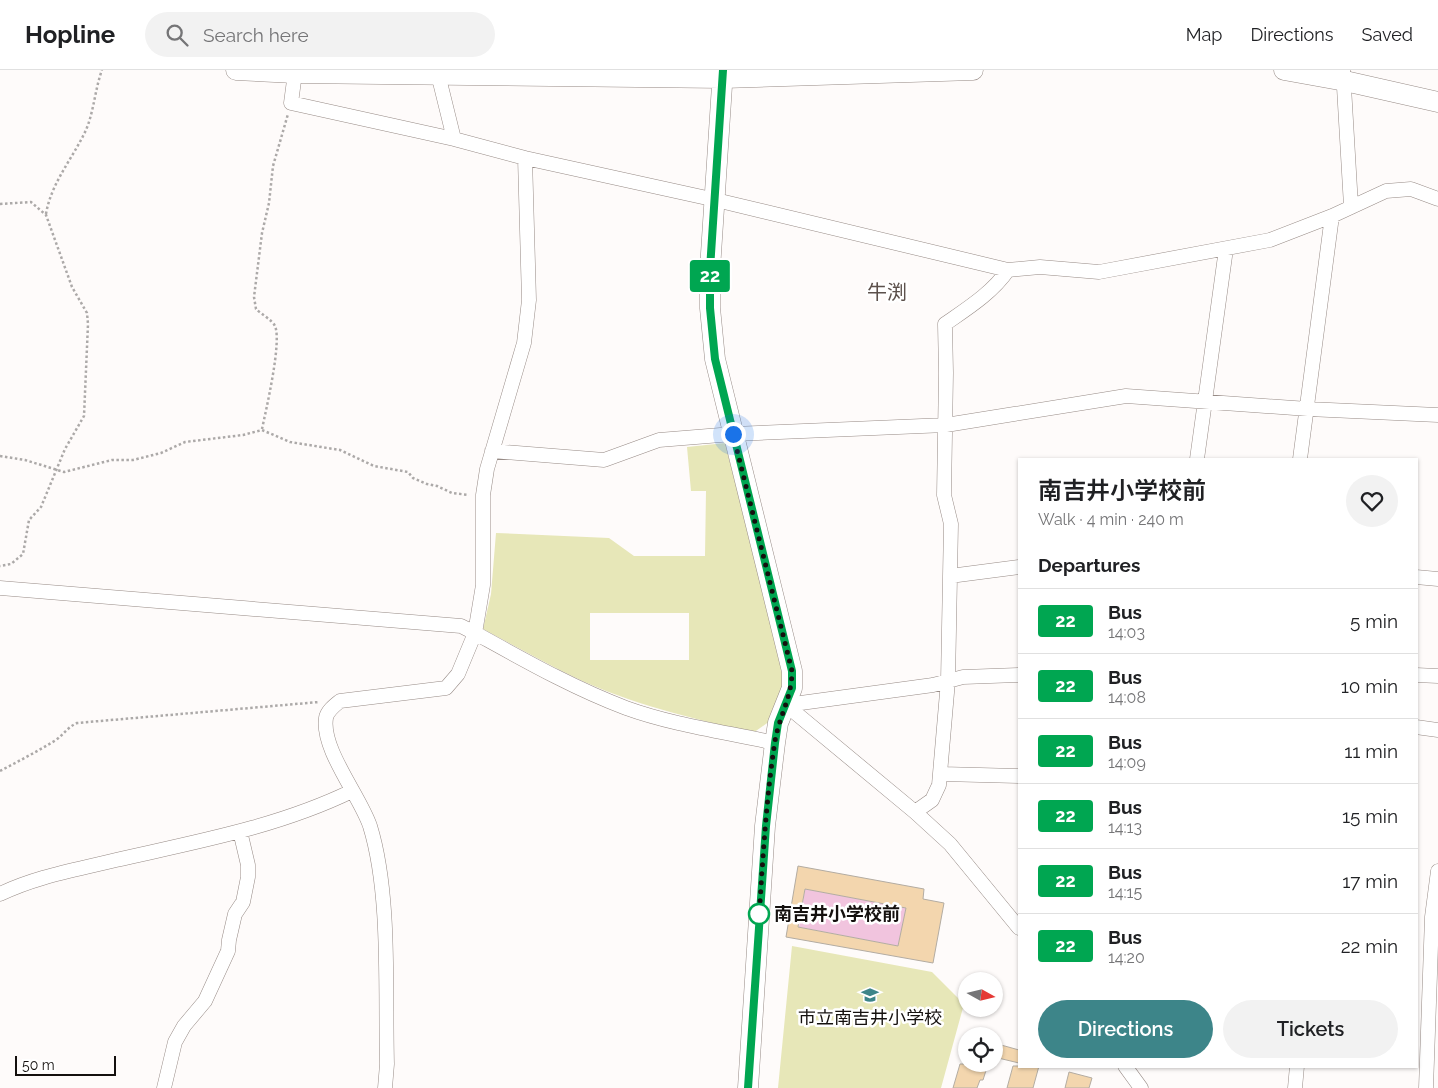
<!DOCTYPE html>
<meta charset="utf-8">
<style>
:root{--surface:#fff;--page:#f2f2f2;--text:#202124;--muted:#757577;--line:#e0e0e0;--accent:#3d8589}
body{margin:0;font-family:Raleway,"Noto Sans JP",sans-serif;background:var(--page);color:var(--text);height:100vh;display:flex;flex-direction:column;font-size:19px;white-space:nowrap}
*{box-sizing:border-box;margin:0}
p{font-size:16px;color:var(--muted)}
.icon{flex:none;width:28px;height:28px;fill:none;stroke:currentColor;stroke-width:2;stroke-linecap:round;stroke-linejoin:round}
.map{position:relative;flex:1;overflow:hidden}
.details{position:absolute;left:1018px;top:388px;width:400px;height:610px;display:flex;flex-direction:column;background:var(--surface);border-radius:0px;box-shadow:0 1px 4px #0004}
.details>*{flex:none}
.badge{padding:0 10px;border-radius:4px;font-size:18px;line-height:32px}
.needle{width:32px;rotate:98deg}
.buttons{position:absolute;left:958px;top:902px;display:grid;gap:10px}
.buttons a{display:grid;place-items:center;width:45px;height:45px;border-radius:50%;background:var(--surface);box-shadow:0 1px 4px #0004;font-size:25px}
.scale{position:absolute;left:15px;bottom:12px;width:101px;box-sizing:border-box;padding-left:5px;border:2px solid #14100e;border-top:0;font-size:14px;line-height:18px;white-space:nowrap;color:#14100e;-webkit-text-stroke:4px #fff;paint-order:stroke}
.you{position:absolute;width:25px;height:25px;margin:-12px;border:4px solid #fff;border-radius:50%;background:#1a73e8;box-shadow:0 0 0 8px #1a73e833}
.map>.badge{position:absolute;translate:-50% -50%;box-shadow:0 0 0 2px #fff}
h2{padding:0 20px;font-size:19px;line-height:45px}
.round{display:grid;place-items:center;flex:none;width:52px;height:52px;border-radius:26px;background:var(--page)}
.headline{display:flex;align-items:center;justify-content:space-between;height:85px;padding:0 20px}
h1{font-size:24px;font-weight:600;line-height:38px}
.cta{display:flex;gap:10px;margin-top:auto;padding:10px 20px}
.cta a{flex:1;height:58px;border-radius:30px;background:var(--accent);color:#fff;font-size:20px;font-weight:600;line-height:58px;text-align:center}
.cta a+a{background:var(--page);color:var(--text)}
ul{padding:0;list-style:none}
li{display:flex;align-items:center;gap:15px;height:65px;padding:0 20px;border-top:1px solid var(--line)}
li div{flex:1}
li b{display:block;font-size:19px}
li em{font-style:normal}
li .badge{min-width:55px;font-weight:700;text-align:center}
header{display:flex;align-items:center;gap:30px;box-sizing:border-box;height:70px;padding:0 25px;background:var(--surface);border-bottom:1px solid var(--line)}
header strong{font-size:24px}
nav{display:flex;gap:28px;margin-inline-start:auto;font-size:18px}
.search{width:350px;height:45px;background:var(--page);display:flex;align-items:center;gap:12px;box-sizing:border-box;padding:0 18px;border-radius:28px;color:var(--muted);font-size:19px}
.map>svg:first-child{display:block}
</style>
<header>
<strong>Hopline</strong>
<div class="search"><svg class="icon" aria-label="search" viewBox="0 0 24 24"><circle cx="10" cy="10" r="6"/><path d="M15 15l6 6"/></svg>Search here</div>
<nav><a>Map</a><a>Directions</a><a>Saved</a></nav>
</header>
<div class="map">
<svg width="1438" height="1018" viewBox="0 0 1438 1018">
<rect width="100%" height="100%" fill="#fefbfa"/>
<path fill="#e7e7b8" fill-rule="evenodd" d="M 725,373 L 783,598 L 783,618 L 770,651 L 753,663 C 692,648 630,634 574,607 C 543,592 513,575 483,559 L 491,524 L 496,463 L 609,468 L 634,486 L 705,486 L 706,421 L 691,421 L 687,377 ZM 590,543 L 689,543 L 689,590 L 590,590 Z
M 792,876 L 932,902 L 964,934 L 941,1018 L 778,1018 Z"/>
<path fill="#f1c4de" d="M 805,819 L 906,838 L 898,876 L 799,857 Z"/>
<path fill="#f3d6ae" stroke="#b3aca2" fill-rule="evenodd" d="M 798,796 L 924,819 L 923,829 L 944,833 L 933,893 L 786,867 ZM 805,819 L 906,838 L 898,876 L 798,857 Z
M 994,973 L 1019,980 L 1019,993 L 994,987 Z
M 960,994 L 988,994 L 983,1010 L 980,1010 L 977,1018 L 953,1018 Z
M 1013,996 L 1039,996 L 1033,1018 L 1007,1018 Z
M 1069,1002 L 1092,1008 L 1089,1018 L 1065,1018 Z"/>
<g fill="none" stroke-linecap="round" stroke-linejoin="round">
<g stroke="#978b86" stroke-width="15">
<path id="street" d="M 1343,0 L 1351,136
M 295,3 L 291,33 L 454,69
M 525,88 L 716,130 L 1008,200 L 1040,197 L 1099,202 L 1270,170 L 1332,146 L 1386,121 L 1411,119 L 1438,129
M 492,381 L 604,390 L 659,370 L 733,364 L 946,355 L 1126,326 L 1308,339 L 1438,345
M 1197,389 L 1226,179
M 1300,389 L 1332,146
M 950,506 L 1019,497
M 1416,507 L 1438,509
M 0,518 L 461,556 L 475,563 L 483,515 L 483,425 L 487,399 L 524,273 L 529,230 L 525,88 L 454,69 L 437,0
M 1416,605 L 1438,606
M 786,635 L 915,742 L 950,774 L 1019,858
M 786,635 L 933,615 L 963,607 L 1019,605
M 1416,657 L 1438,660
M 942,704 L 1019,706
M 915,742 L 932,730 L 939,715 L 948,611 L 951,454 L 944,425 L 946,303 L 945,254 C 968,238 992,223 1008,200
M 0,824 C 37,806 76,800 116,790 C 195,772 278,757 352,721
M 1125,996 L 1141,1018
M 164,1018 L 175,972 L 184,956 L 205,931 L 228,881 L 229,870 L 235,844 L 243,832 L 248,807 L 248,795 L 240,761
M 385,1018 L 387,994 C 385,921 391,824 370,756 C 360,726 321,679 326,648 C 327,641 335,635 340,631 L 446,618 L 458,604 L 475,563 C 524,590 573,618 626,638 C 673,655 725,662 775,673
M 1295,1018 L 1297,996
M 1426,1018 L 1432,847 L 1438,801"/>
</g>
<g stroke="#978b86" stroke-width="21">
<path id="secondary" d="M 236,0 L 295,3 L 723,8 L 973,0
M 723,0 L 710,199 L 710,238 L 715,289 L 792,601 L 792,618 L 778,653 L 775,673 L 765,756 L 748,1018
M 1284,0 L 1345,11 L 1438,32"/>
</g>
<path stroke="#aca9a8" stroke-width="2.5" stroke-dasharray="2.5 2.5" stroke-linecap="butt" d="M 0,134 L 31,132 L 46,145 L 72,217 L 87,243 L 88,254 L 84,346 L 65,379 L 41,437 L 29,450 L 23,484 L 11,494 L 0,496
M 46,144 C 51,113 73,88 86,60 C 94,41 95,19 102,0
M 262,359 C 266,340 282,272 275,256 C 272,250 261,244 256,239 L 254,227 L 262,163 L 269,133 L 273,96 L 288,44
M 0,386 L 25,390 L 64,402 L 112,390 L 133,390 L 161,383 L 185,372 L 243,365 L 262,360 L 290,372 L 340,380 L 374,396 L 408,402 L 413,408 L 427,414 L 437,416 L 452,423 L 469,425
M 0,701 C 19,691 38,681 56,670 C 64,664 68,657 77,653 L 319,632"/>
<use href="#street" stroke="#fff" stroke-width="14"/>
<use href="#secondary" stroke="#fff" stroke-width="20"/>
</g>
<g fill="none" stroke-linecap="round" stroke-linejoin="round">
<g stroke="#fff" stroke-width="11">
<path id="line" d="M 723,0 L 710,199 L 710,238 L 715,289 L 792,601 L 792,618 L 778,653 L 775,673 L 766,756 L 748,1018"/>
</g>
<use href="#line" stroke="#00a651" stroke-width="8"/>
<path stroke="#14100e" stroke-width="5" stroke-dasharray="0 9" d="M 733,364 L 792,601 C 792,627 779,647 775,671 C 766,729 763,788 759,847 L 759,844"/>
</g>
<defs>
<g id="school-bare" transform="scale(1.35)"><path d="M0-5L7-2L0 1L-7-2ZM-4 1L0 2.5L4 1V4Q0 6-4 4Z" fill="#3d8589" stroke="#fff" stroke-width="2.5" paint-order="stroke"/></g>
</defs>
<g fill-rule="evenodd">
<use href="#school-bare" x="870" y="925"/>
</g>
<circle fill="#fff" stroke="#00a651" stroke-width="2.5" cx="759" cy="844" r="10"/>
<g text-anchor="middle" stroke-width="5" stroke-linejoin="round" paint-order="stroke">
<g font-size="18" font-weight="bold" fill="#14100e" stroke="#fff" text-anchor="start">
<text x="774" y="850">南吉井小学校前</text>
</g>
<g font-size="18" fill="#14100e" stroke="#fff">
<text x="870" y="954">市立南吉井小学校</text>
</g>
<g font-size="20" fill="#5c514c" stroke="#fff">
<text x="887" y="229">牛渕</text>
</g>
</g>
</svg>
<div class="buttons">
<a><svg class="needle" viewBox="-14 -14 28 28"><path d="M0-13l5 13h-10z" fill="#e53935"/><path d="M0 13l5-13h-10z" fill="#757577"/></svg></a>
<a><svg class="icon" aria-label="locate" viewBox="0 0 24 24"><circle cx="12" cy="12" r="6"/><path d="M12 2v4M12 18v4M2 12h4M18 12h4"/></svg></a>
</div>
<div class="scale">50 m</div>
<div class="you" style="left:733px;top:364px"></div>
<b class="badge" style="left:710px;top:206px;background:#00a651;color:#fff">22</b>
<section class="details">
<div class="headline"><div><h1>南吉井小学校前</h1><p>Walk · 4 min · 240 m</p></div><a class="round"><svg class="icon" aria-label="heart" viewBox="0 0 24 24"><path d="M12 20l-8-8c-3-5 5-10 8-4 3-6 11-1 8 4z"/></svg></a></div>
<h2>Departures</h2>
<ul>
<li><span class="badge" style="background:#00a651;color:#fff">22</span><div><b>Bus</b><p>14:03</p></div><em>5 min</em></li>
<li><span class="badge" style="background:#00a651;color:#fff">22</span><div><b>Bus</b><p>14:08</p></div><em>10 min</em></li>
<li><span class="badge" style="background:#00a651;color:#fff">22</span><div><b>Bus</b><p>14:09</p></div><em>11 min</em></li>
<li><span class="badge" style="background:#00a651;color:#fff">22</span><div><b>Bus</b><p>14:13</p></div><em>15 min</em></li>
<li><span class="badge" style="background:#00a651;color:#fff">22</span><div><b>Bus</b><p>14:15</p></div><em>17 min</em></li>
<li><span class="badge" style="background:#00a651;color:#fff">22</span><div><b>Bus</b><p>14:20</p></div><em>22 min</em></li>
</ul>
<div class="cta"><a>Directions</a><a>Tickets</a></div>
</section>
</div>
